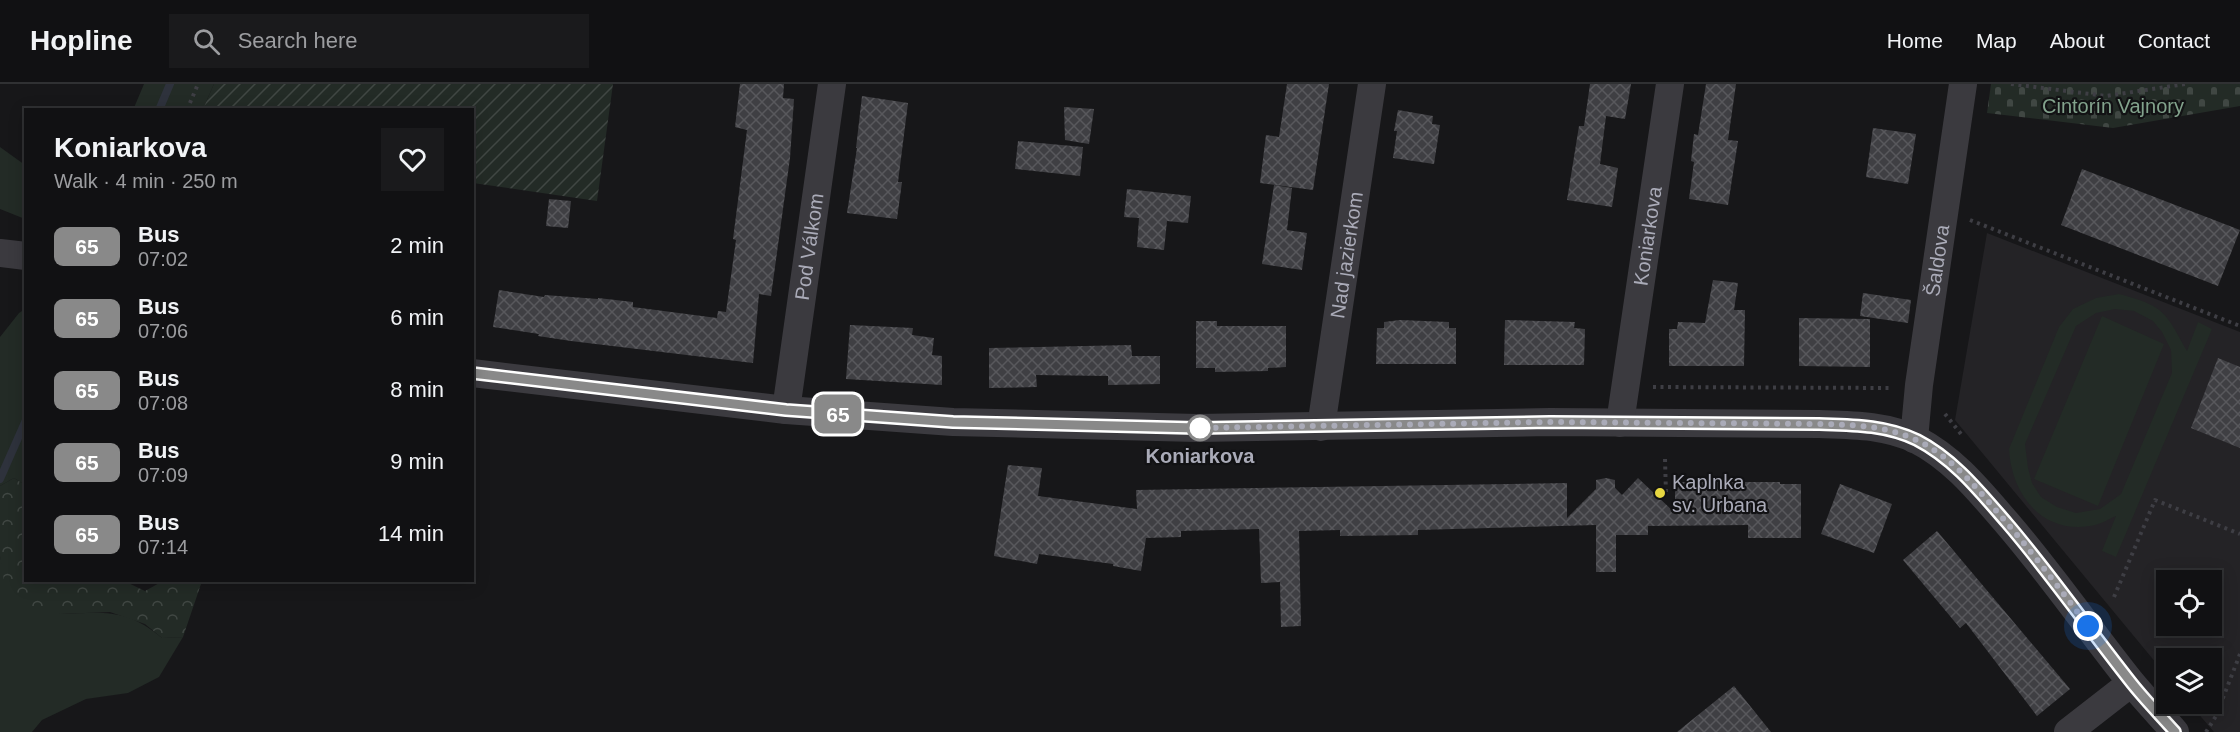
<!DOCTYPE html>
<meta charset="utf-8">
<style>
:root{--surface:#111113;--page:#1a1a1c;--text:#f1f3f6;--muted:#9c9da0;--line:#303133}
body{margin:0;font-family:Helvetica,sans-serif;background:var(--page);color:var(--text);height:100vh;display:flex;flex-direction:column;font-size:22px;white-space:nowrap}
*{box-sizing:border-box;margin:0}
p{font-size:20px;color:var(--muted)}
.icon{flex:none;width:33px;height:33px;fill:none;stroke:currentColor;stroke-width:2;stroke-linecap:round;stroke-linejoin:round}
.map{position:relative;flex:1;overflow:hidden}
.side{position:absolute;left:24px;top:24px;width:450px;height:474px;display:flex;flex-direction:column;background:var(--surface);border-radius:0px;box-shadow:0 3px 15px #0003,0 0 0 2px var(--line)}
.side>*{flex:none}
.badge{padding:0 12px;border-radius:9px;font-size:21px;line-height:39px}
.tools{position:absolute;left:2156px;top:486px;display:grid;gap:12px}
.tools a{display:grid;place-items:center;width:66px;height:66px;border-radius:0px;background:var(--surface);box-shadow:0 3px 15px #0003,0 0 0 2px var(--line);font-size:30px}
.you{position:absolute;width:30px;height:30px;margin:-15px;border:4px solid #fff;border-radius:50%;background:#1a73e8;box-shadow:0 0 0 9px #1a73e833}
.map>.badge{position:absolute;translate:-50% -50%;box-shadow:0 0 0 3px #fff}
.round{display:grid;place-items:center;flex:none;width:63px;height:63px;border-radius:0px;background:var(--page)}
.summary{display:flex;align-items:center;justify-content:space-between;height:102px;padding:0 30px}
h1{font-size:28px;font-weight:800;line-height:45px}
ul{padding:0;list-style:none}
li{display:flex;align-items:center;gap:18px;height:72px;padding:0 30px}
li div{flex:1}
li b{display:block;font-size:22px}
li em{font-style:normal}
li .badge{min-width:66px;font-weight:700;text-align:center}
header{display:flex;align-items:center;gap:36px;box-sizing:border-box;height:84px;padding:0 30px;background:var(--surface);border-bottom:2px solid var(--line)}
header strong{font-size:28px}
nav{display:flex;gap:33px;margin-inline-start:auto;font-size:21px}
.search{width:420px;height:54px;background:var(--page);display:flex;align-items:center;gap:15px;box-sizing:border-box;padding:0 21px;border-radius:0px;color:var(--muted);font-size:22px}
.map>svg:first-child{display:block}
</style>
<header>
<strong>Hopline</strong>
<div class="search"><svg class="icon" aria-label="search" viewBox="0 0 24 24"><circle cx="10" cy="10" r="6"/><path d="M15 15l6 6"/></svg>Search here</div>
<nav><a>Home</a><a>Map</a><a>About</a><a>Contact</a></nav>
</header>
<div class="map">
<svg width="2240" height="648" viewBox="0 0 2240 648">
<defs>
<pattern id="forest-crowns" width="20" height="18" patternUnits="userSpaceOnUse" patternTransform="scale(1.5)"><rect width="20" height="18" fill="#232b26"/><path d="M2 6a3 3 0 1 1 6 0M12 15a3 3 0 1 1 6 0" fill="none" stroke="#404743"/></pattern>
<pattern id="cemetery-stones" width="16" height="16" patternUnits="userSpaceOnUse" patternTransform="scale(1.5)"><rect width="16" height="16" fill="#232b26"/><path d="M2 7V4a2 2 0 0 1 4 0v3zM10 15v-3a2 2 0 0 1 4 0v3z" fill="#404743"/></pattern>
<pattern id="garden-furrows" width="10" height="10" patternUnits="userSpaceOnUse" patternTransform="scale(1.5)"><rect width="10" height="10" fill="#232b26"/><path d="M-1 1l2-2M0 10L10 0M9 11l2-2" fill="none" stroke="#404743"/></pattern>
<pattern id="building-cross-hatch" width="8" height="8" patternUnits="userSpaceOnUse" patternTransform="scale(1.5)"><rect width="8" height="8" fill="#3f3f43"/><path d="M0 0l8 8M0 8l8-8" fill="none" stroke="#58585c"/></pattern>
</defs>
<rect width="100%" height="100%" fill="#171719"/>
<path fill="#242326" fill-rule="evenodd" d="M 1987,149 L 2240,248 L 2240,648 L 2214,648 L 2190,620 L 2211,620 L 2211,574 L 2166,574 L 2166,591 L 1955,336 ZM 2166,496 L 2211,496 L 2211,542 L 2166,542 Z"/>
<path fill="#232b26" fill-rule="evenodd" d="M 144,0 L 214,0 L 203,25 L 133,26 Z
M 0,63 L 25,81 L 25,135 L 0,125 Z
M 2119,210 C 2164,222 2165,227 2187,267 L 2198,238 L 2212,245 L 2116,473 L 2102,467 L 2116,432 C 2107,436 2099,441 2090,442 C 2041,450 2011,409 2009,365 L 2059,243 L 2073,225 L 2096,214 ZM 2115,225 L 2134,227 L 2153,237 L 2162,248 L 2171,266 L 2172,289 L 2121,410 L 2100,425 L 2076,429 L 2057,423 L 2041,413 L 2032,399 L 2028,384 L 2025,360 L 2076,242 L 2096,229 Z
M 25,225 L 25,401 L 14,394 L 0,402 L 0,253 L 19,229 Z
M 2102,232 L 2164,260 L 2098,422 L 2034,395 Z
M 0,472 L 2,480 L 60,530 C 103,528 127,524 162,554 L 183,553 L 159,593 L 128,609 L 86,615 L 42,636 L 32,648 L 0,648 Z"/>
<path fill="url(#forest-crowns)" d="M 14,394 L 25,401 L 26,496 L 124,497 L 145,507 L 163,497 L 202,497 L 183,553 L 162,554 L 145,540 L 110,528 L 60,530 L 26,523 L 6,509 L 0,472 L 0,402 Z"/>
<path fill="url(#cemetery-stones)" d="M 1991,0 L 2240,0 L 2240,22 L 2113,44 L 1987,29 Z"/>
<path fill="url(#garden-furrows)" d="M 214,0 L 613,0 L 597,117 L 473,99 L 472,26 L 203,25 Z"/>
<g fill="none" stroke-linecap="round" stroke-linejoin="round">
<path stroke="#2e323c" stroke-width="8" d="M 159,26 L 170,0
M 0,395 L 26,336"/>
</g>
<path fill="url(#building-cross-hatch)" d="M 740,0 L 784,0 L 783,14 L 794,15 L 790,74 L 771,212 L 759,210 L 753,279 L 571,257 L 538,252 L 539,250 L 493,243 L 499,206 L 544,213 L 545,211 L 598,215 L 598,214 L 633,218 L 633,223 L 717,234 L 718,227 L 726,228 L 736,156 L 733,155 L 747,46 L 735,43 Z
M 1287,0 L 1329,0 L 1313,106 L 1260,99 L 1266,51 L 1279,53 Z
M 1590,0 L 1631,0 L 1625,35 L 1606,32 L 1600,80 L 1618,84 L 1612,123 L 1567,116 L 1579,42 L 1584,42 Z
M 1706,0 L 1736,0 L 1728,56 L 1738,57 L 1728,121 L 1689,115 L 1694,78 L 1691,77 L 1694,50 L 1698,51 Z
M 862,12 L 908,19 L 898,98 L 902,98 L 897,135 L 847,129 L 857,64 L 856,64 Z
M 1064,23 L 1094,25 L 1089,60 L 1065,56 Z
M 1398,26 L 1433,32 L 1432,40 L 1440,41 L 1434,80 L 1393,74 L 1397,47 L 1394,47 Z
M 1873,44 L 1916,50 L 1908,100 L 1866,93 Z
M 1018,57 L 1083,63 L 1080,92 L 1015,85 Z
M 2082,85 L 2240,146 L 2218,202 L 2061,141 Z
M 1274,101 L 1292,104 L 1287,146 L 1307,149 L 1302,186 L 1262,180 Z
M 1127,105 L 1191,112 L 1188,139 L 1167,137 L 1164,166 L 1137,163 L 1139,134 L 1124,133 Z
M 549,115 L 571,117 L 568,144 L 546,142 Z
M 1713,196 L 1738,199 L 1734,226 L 1745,226 L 1744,282 L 1669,282 L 1669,245 L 1677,245 L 1678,238 L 1705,239 Z
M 1863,209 L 1911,216 L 1908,239 L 1860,232 Z
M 1799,234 L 1870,235 L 1870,283 L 1799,282 Z
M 1400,236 L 1449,238 L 1449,244 L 1456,244 L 1456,280 L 1376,280 L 1377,244 L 1384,244 L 1384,238 Z
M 1505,236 L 1575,238 L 1574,244 L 1585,245 L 1584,281 L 1504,281 Z
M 1196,237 L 1217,237 L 1217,242 L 1286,242 L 1286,283 L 1268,284 L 1268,287 L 1215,288 L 1215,284 L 1196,284 Z
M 850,241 L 913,244 L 912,251 L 934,254 L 932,271 L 942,272 L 942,301 L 846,295 Z
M 1131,261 L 1132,272 L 1160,272 L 1160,300 L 1108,301 L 1108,292 L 1036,291 L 1037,303 L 989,304 L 989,264 Z
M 2218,274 L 2240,283 L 2240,364 L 2191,344 Z
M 1008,381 L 1042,384 L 1038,412 L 1137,425 L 1136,406 L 1567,399 L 1567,434 L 1596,405 L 1596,396 L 1606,394 L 1615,396 L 1615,404 L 1622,411 L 1638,394 L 1675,429 L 1675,398 L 1780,398 L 1780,400 L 1801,400 L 1801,454 L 1748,454 L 1748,441 L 1648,442 L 1648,451 L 1616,451 L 1616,488 L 1596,488 L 1596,441 L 1418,446 L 1418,451 L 1340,452 L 1340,446 L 1299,447 L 1301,542 L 1281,543 L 1280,498 L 1261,499 L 1259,445 L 1181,447 L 1181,453 L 1146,454 L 1141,487 L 1113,482 L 1113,480 L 1039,470 L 1037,480 L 994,472 Z
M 1840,400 L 1892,420 L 1874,469 L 1821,450 Z
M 1937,447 L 2070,605 L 2037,632 L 1966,539 L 1960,544 L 1903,476 Z
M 1734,602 L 1771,648 L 1677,648 Z"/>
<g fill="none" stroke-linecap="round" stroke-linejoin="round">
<path stroke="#3e3e44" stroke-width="4" stroke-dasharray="3 4.5" stroke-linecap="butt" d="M 2011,0 L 2106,12 L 2185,0
M 187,26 L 198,0
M 1970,136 L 2240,242
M 1653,303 L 1891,304
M 1945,330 L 1961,350
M 1665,375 L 1666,410
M 2114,513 L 2155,416 L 2240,450
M 2206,648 L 2216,632 L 2240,570"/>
<g stroke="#3b3a3f" stroke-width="28">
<path d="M 0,169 L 26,172"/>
<path d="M 472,289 L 786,326 L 953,338 L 1197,344 L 1550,338 L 1819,340 C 1853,341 1886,341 1917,356 C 1954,375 1980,408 2007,439 C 2050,489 2088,544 2130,597 C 2144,614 2160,631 2175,648"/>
<path id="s1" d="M 786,326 L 832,0"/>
<path id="s2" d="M 1620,339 L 1670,0"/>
<path id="s3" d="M 1321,343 L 1372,0"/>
<path id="s4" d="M 1914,355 L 1919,301 L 1963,0"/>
<path d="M 2068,648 L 2131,599"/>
</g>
</g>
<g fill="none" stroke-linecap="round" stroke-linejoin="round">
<g stroke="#fff" stroke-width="14">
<path id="line" d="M 472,289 L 786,326 L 953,338 L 1197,344 L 1550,338 L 1819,340 C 1853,341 1886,341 1917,356 C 1954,375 1980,408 2007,439 C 2050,489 2088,544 2130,597 C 2144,615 2160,631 2175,648"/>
</g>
<use href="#line" stroke="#898989" stroke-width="9"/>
<path stroke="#aaabb8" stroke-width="6" stroke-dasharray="0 10.8" d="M 1200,344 L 1197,344 L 1550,338 L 1819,340 C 1852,341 1883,341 1914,355 C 1949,370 1975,402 1999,430 C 2031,466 2059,504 2088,542"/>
</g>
<circle fill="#fff" stroke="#898989" stroke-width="3" cx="1200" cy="344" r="12"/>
<circle fill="#e7d741" stroke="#121214" stroke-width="2" cx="1660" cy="409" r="6"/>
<g text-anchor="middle" stroke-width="4.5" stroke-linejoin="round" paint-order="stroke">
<g font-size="20" fill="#82a28c" stroke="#121214">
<text x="2113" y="29">Cintorín Vajnory</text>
</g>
<g font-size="20" fill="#aaabb8" stroke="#121214">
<text dy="7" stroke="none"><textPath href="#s2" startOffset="189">Koniarkova</textPath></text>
<text dy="7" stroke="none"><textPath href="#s1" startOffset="165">Pod Válkom</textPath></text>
<text dy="7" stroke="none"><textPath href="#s3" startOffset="174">Nad jazierkom</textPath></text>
<text dy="7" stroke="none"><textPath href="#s4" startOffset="180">Šaldova</textPath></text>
</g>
<g font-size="20" font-weight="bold" fill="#aaabb8" stroke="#121214">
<text x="1200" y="379">Koniarkova</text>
</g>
<g font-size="20" fill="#aaabb8" stroke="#121214" text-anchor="start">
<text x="1672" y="405">Kaplnka<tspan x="1672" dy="23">sv. Urbana</tspan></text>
</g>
</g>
</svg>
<div class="tools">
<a><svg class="icon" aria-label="locate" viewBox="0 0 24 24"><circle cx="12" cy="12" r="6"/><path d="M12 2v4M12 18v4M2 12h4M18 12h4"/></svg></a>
<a><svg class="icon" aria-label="layers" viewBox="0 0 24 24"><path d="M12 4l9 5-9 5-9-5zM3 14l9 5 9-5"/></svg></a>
</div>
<div class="you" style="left:2088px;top:542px"></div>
<b class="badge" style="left:838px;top:330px;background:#898989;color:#fff">65</b>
<section class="side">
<div class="summary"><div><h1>Koniarkova</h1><p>Walk · 4 min · 250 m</p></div><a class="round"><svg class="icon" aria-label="heart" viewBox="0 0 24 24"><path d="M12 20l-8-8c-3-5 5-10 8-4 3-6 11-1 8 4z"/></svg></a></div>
<ul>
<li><span class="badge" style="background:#898989;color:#fff">65</span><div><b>Bus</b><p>07:02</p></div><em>2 min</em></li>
<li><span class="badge" style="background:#898989;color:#fff">65</span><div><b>Bus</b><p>07:06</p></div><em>6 min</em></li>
<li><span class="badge" style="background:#898989;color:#fff">65</span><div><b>Bus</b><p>07:08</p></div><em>8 min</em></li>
<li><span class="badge" style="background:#898989;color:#fff">65</span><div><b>Bus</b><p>07:09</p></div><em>9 min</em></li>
<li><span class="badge" style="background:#898989;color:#fff">65</span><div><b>Bus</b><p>07:14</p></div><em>14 min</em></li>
</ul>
</section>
</div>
